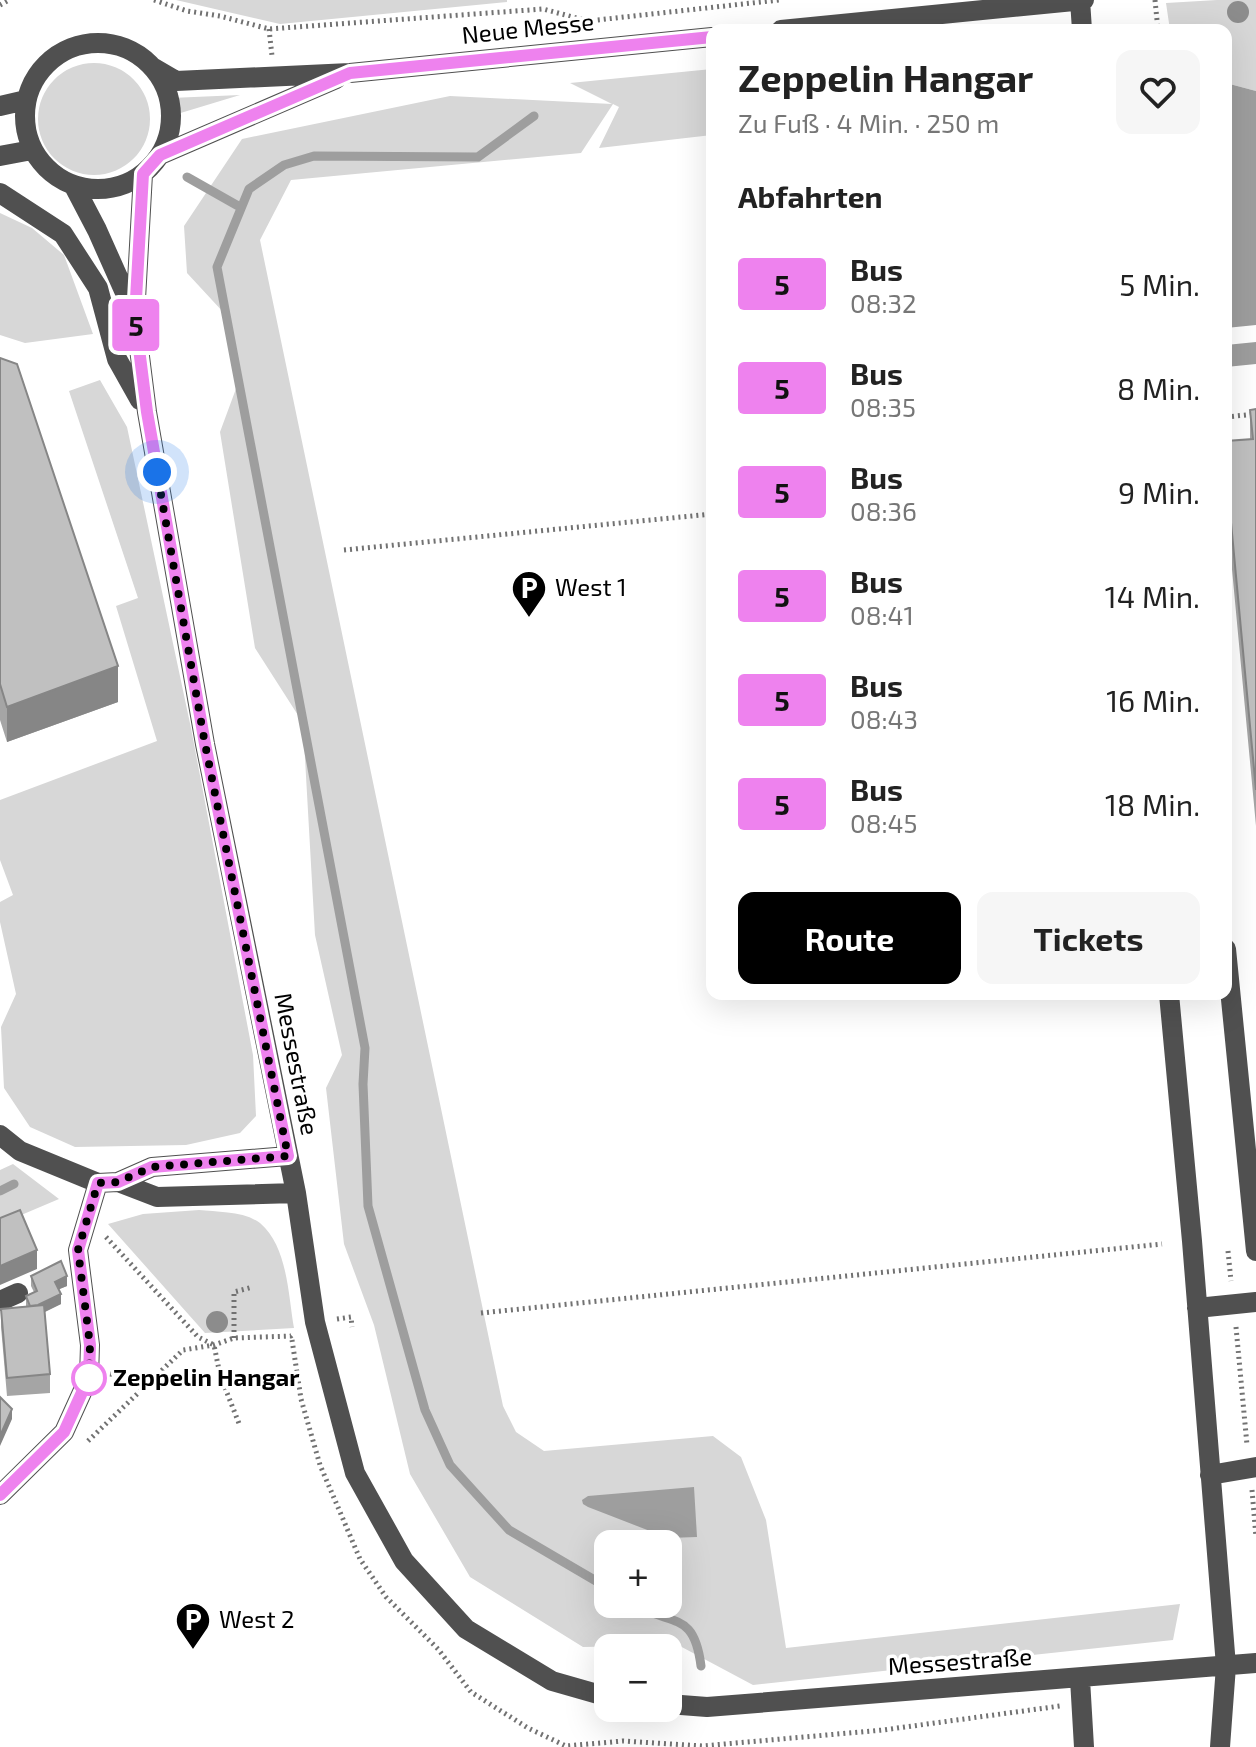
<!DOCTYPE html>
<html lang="de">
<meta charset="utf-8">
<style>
:root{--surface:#fff;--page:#f6f6f6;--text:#222;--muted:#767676;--accent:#000}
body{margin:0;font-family:"Exo 2",sans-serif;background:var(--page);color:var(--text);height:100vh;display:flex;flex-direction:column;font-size:30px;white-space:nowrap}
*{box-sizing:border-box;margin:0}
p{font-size:26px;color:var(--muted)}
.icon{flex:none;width:44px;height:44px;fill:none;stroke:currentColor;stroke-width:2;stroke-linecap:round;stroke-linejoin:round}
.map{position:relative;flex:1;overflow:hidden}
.side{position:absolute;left:706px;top:24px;width:526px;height:976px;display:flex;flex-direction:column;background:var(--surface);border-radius:16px;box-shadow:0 8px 32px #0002}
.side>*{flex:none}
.badge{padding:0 16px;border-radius:6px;font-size:28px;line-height:52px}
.buttons{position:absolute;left:594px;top:1530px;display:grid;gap:16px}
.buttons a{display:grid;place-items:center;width:88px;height:88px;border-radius:16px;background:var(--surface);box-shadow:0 8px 32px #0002;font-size:40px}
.you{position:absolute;width:40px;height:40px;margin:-20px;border:6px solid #fff;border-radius:50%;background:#1a73e8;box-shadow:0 0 0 12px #1a73e833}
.map>.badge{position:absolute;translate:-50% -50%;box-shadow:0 0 0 4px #fff}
h2{padding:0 32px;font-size:30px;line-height:72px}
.round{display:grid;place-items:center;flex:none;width:84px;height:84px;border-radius:16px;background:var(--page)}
.overview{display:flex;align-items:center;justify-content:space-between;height:136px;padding:0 32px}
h1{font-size:38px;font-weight:700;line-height:60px}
.button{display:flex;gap:16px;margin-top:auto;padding:16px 32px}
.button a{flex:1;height:92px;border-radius:16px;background:var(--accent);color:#fff;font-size:32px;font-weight:700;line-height:92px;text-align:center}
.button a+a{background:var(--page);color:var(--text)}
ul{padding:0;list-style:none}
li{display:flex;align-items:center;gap:24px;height:104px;padding:0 32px}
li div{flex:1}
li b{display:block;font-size:30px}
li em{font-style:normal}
li .badge{min-width:88px;font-weight:700;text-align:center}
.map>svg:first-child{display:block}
</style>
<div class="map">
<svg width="1256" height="1747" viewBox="0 0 1256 1747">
<rect width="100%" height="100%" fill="#fff"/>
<path fill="#d7d7d7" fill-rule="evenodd" d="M 176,0 L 507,0 L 507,2 L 280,24 Z
M 1217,0 L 1256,0 L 1256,91 L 1226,83 L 1226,30 L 1170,30 L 1166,3 Z
M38 119a56 56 0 1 1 112 0a56 56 0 1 1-112 0Z
M 712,69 L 712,135 L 599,148 L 619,107 L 613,104 L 581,153 L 291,180 L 260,240 L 503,1406 L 516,1432 L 544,1451 L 713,1436 L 741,1457 L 766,1520 L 786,1648 L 1180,1604 L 1173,1640 L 753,1685 L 678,1645 L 583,1647 L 470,1577 L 410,1474 L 374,1325 L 344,1244 L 326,1088 L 342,1055 L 315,935 L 303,723 L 255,648 L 220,432 L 237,386 L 224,313 L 187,273 L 184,226 L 242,139 L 450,96 L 612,104 L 570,83 ZM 608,1544 L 668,1544 L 668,1604 L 608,1604 Z
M 240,95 L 174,115 L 171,98 Z
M 0,213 L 32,228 L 64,255 L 93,334 L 25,343 L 0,335 Z
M 100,380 L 127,427 L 191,728 L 253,1055 L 256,1116 L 240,1133 L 186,1145 L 75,1147 L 30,1127 L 4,1088 L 1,1027 L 16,994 L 0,922 L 0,902 L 13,895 L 0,860 L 0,800 L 157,741 L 116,606 L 138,598 L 69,391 Z
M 13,1164 L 59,1199 L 0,1224 L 0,1170 Z
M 199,1210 C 217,1212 244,1211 260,1223 C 288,1247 288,1295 294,1328 L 205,1333 L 108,1224 L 143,1214 Z"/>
<path fill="#9e9e9e" d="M 1226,83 L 1256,91 L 1256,364 L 1226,367 Z
M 694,1487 L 697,1537 L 668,1538 L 588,1507 L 583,1504 L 582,1500 L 588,1496 Z"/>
<path fill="#fff" d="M 1256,325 L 1256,342 L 1226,345 L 1226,328 Z"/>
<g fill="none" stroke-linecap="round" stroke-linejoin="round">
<path stroke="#9e9e9e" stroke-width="9" d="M 534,116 L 478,157 L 314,156 L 284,165 L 249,189 L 217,267 L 365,1048 L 363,1084 L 368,1206 L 425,1410 L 450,1465 L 509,1530 L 608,1588
M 187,177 L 240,207
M 0,1191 L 14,1184
M 634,1604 C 672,1627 694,1610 701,1666"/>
<path stroke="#727272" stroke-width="5" stroke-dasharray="2 4" stroke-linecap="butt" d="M 154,0 L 187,11 L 220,16 L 269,29 L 543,9 L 588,21 L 779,0
M 1155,0 L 1158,30
M 0,5 L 9,0
M 269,29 L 272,56
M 1226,417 L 1256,414
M 344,550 L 712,514
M 106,1237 L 198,1337 L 214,1345 L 220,1375 L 240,1426
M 1228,1251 L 1231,1281
M 481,1313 L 1162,1244
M 337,1319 L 351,1317 L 352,1327
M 1236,1327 L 1247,1445
M 234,1338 L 234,1292 L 253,1287
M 292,1340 L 301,1399 L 320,1465 L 360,1559 L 386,1597 L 438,1649 L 471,1692 L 528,1728 L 566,1746 L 623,1741 L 702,1746 L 883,1730 L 1060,1706
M 110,1374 L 125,1376 L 143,1388
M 88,1441 L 183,1350 L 214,1345 L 234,1338 L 291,1336 L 294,1333
M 1252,1490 L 1256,1537"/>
<path stroke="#505050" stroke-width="20" d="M 1080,0 L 1082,30
M 781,30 L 1084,0
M25 116a73 73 0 1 1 146 0a73 73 0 1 1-146 0Z
M 152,67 L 176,81 L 350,73 L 712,37
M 0,106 L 26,100
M 160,155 L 336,79
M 0,156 L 32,150
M 143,174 L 135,317 L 147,412 L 205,744 L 296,1193 L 315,1322 L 355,1473 L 404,1561 L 466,1629 L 552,1681 L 608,1697
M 74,186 L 97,230 L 134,313
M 0,193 L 63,234 L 98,288 L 117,359 L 140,400
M 1226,949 L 1256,1251
M 1169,994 L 1192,1241 L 1226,1666 L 1220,1747
M 0,1135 L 20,1151 L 98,1183 L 118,1182 L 152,1167 L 288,1156
M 118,1182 L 157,1197 L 296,1193
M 0,1301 L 18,1293
M 1197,1308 L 1256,1302
M 1210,1475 L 1256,1467
M 0,1495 L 64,1432 L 89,1377 L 90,1345 L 78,1250 L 98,1183
M 1080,1679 L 1084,1747
M 668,1704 L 707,1707 L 1256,1663"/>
</g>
<g fill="#8c8c8c">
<circle cx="1238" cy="12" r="11"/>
<circle cx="217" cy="1322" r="11"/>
</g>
<path fill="#a5a5a5" d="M 0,358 L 118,702 L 7,742 L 0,720 Z
M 1256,409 L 1256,826 L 1226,505 L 1226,441 L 1250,439 L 1250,410 Z
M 31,1276 L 67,1286 L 59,1289 L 61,1304 L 45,1312 L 50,1374 L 50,1393 L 7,1396 L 1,1327 L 1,1309 L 26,1306 L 26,1296 L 34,1292 L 31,1286 Z"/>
<path fill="#868686" d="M 118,666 L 118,702 L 7,742 L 7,707 Z
M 37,1250 L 37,1269 L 0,1285 L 0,1266 Z
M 67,1276 L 67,1286 L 55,1291 L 55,1282 Z
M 61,1294 L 61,1304 L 32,1318 L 32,1309 Z
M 12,1409 L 12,1419 L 0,1446 L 0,1436 Z"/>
<path fill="#c0c0c0" stroke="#868686" stroke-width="2" d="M 0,358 L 17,364 L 118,666 L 7,707 L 0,684 Z
M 1256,409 L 1256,790 L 1226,469 L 1226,441 L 1253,439 L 1250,410 Z
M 20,1210 L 37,1250 L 0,1266 L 0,1218 Z
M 61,1261 L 67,1276 L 55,1282 L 61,1294 L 38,1305 L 30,1306 L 26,1296 L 37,1291 L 31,1276 Z
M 44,1305 L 50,1374 L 7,1378 L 1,1309 Z
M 0,1397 L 12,1409 L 0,1436 Z"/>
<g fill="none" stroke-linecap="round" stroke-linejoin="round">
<g stroke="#fff" stroke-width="18">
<path id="line" d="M 0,1495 L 64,1432 L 89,1377 L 90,1345 L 78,1250 L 98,1183 L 118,1182 L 152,1167 L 288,1156 L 205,744 L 147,412 L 135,317 L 143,174 L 160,155 L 350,73 L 712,37"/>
</g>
<use href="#line" stroke="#ee82ee" stroke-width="12"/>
<path stroke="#000" stroke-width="8" stroke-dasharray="0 14.4" d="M 89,1378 L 90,1345 L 78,1250 L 98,1183 L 118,1182 L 152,1167 L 288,1156 L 205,744 L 157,472"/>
</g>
<defs>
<g id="parking-pin" transform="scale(1.8)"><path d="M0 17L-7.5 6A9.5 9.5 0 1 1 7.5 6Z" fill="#000" stroke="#fff"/><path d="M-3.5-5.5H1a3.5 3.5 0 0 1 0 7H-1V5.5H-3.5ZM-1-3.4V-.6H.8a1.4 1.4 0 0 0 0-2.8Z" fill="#fff"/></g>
</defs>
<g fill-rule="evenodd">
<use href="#parking-pin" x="529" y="588"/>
<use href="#parking-pin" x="193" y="1620"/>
</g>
<circle fill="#fff" stroke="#ee82ee" stroke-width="4" cx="89" cy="1378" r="16"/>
<g text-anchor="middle" stroke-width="7" stroke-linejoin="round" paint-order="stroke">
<g font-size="24" fill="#000" stroke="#fff">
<text transform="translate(528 29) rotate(-6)" y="8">Neue Messe</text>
<text transform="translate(296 1064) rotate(79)" y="8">Messestraße</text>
<text transform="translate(960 1662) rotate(-4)" y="8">Messestraße</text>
</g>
<g font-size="24" fill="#000" stroke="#fff" text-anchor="start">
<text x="555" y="596">West 1</text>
<text x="219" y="1628">West 2</text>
</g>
<g font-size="24" font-weight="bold" fill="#000" stroke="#fff" text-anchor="start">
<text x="113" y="1386">Zeppelin Hangar</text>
</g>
</g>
</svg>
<div class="buttons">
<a>+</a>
<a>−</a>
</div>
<div class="you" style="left:157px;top:472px"></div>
<b class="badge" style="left:136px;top:325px;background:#ee82ee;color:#111">5</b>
<section class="side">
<div class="overview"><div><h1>Zeppelin Hangar</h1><p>Zu Fuß · 4 Min. · 250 m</p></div><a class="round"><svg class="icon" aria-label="heart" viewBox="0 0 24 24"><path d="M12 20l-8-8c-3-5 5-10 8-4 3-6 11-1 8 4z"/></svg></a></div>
<h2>Abfahrten</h2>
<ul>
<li><span class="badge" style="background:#ee82ee;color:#111">5</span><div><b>Bus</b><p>08:32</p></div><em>5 Min.</em></li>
<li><span class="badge" style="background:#ee82ee;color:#111">5</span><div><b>Bus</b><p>08:35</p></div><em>8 Min.</em></li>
<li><span class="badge" style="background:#ee82ee;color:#111">5</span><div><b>Bus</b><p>08:36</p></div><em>9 Min.</em></li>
<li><span class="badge" style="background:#ee82ee;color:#111">5</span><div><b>Bus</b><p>08:41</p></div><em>14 Min.</em></li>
<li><span class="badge" style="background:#ee82ee;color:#111">5</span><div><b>Bus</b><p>08:43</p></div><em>16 Min.</em></li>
<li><span class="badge" style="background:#ee82ee;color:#111">5</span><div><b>Bus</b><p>08:45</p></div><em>18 Min.</em></li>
</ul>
<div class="button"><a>Route</a><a>Tickets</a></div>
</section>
</div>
